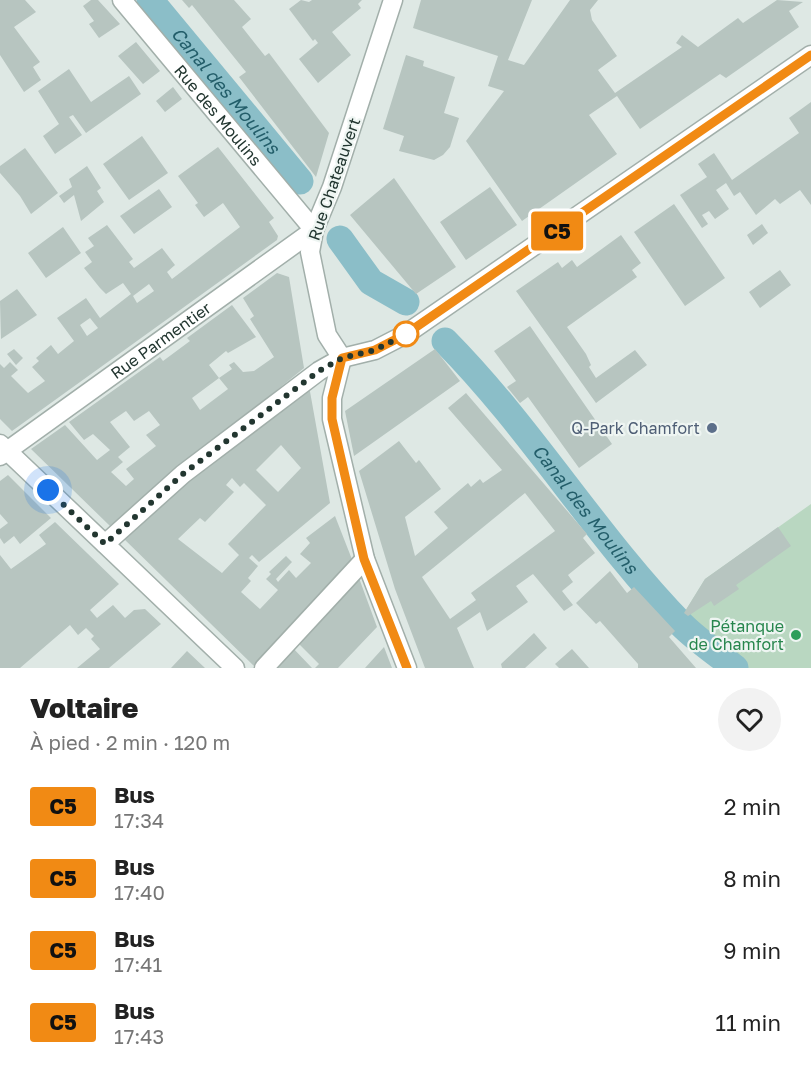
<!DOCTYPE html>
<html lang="fr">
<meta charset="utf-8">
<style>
:root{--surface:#fff;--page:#f2f2f2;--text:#222;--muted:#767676}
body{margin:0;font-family:"Golos Text",sans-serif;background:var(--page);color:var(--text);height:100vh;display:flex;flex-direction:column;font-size:22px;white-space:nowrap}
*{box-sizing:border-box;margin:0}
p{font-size:20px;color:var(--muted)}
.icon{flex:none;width:33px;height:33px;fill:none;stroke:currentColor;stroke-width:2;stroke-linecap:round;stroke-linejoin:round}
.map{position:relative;height:668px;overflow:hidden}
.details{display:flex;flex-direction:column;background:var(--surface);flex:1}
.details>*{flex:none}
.badge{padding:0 12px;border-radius:4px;font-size:21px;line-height:39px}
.you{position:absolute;width:30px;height:30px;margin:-15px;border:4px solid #fff;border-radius:50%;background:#1a73e8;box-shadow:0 0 0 9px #1a73e833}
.map>.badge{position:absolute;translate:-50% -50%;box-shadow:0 0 0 3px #fff}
.round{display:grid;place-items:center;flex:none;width:63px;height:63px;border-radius:32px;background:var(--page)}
.overview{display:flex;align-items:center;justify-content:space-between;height:102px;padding:0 30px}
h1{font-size:28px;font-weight:800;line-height:45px}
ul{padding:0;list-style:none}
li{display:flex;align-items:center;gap:18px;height:72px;padding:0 30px}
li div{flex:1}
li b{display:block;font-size:22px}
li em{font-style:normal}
li .badge{min-width:66px;font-weight:700;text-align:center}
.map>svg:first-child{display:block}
</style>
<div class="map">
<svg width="811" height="668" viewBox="0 0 811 668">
<rect width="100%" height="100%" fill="#dee8e4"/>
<path fill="#b9d7c1" d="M 811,504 L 811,668 L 746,668 L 684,613 L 705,579 Z"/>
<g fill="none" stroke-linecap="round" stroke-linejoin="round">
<g stroke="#8bbec8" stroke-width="27">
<path id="s1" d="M 150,0 L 300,181"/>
<path d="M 340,239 L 371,282 L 406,302"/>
<path id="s2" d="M 445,341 C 532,429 596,537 682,625 C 698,641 718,654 735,668"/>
</g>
</g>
<path fill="#b7c5c0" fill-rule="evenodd" d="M 0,0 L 25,0 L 36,12 L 14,27 L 40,62 L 33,67 L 41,80 L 24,92 L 0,55 Z
M 91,0 L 98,0 L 120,24 L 99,38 L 89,24 L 94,21 L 83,6 Z
M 182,0 L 234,0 L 251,19 L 242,27 L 265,56 L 269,53 L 329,133 L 316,177 L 239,77 L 246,72 L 192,5 L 189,8 Z
M 301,0 L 309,2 L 312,0 L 362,0 L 358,4 L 361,8 L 332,32 L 351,55 L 318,83 L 299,59 L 318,43 L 315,39 L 313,41 L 289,9 Z
M 421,0 L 532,0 L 508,60 L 524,65 L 570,0 L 598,0 L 590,10 L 592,20 L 617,56 L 598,70 L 615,93 L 682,47 L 676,43 L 682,35 L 698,47 L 738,18 L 743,23 L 777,0 L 803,2 L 789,11 L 799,27 L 726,78 L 720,74 L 640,129 L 617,96 L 589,115 L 617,154 L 522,221 L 466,141 L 504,91 L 488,86 L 498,56 L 413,28 Z
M 136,42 L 160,71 L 143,84 L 118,56 Z
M 406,55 L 424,61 L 423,66 L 455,77 L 444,113 L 459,118 L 450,147 L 443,155 L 434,160 L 399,151 L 404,136 L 383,129 Z
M 69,69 L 91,102 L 129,76 L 141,94 L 86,133 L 73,115 L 69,117 L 82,135 L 55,154 L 43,136 L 59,124 L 38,91 Z
M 173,87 L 182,99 L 165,112 L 156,101 Z
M 811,102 L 811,205 L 800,190 L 780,204 L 775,199 L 756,215 L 740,192 L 734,196 L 726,183 L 716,190 L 729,209 L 715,219 L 709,211 L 702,215 L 708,224 L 702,228 L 680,195 L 707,177 L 698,164 L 714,153 L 732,180 L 799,133 L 789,118 Z
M 142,136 L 168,173 L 129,200 L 103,164 Z
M 218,147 L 274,218 L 269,222 L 278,236 L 277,240 L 12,431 L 0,419 L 0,364 L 4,368 L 10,362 L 18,370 L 11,376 L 28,393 L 45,381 L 32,367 L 39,361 L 36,358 L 51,345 L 58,354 L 74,341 L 57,318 L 86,298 L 100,318 L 131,294 L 123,283 L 106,294 L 100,288 L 84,268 L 92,262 L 85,252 L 94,246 L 88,238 L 107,225 L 133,259 L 129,262 L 134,268 L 162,248 L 175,265 L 167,272 L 172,279 L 240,227 L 223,203 L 204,217 L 195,205 L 198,203 L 178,176 ZM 149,284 L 154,291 L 137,303 L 133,296 ZM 90,318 L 98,328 L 87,336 L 80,325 Z
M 25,148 L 58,193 L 31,214 L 20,196 L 0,173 L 0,166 Z
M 87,166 L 101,188 L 97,191 L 104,202 L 81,221 L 74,195 L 64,203 L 59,196 L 72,187 L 69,179 Z
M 394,178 L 456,267 L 416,294 L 350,215 Z
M 490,187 L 517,225 L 466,260 L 440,222 Z
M 159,189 L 172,207 L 134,234 L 120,216 Z
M 674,204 L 725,278 L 685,306 L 634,232 Z
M 762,224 L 768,233 L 753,245 L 747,235 Z
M 63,227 L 81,253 L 46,278 L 28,253 Z
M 621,235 L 641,263 L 632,270 L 637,277 L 567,327 L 586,354 L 591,365 L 589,367 L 596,378 L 635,350 L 647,365 L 596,403 L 516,291 L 558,262 L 562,268 L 572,260 L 577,267 Z
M 780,270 L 791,285 L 760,308 L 749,292 Z
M 277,273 L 289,277 L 304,368 L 110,526 L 31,449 L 65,425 L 97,460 L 110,450 L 93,434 L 84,440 L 69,422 L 160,357 L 163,361 L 190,341 L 187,338 L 232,305 L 256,337 L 228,353 L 226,351 L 209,365 L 219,378 L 232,369 L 229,365 L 234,362 L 243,372 L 254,371 L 274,357 L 250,319 L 254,316 L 243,298 ZM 219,378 L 228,389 L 200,410 L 192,398 ZM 126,411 L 134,421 L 149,411 L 160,425 L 146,435 L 156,446 L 126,469 L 134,479 L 126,486 L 111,472 L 123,462 L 118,457 L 130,447 L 110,422 Z
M 17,289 L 37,315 L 1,339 L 0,301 Z
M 530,326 L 612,444 L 579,468 L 528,397 L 520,403 L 507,387 L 516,381 L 494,351 Z
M 14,349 L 23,358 L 16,365 L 7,354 Z
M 435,349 L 460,381 L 354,456 L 345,411 Z
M 309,386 L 330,503 L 259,562 L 252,555 L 249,558 L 258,566 L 248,578 L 251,581 L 241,592 L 260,609 L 278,590 L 266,579 L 271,574 L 269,572 L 286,556 L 292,562 L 276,579 L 278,582 L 289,570 L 296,578 L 311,563 L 300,554 L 310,543 L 306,538 L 335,516 L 353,562 L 255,667 L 122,537 L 142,518 ZM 281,445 L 301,468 L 278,492 L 256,470 ZM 232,478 L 240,487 L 244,483 L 266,505 L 228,544 L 239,555 L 222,573 L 178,539 L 200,518 L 205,522 L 234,492 L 226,485 Z
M 466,393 L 587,534 L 583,538 L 595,553 L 568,575 L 573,582 L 562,591 L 573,605 L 564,611 L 533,574 L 516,586 L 528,602 L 487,631 L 480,612 L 457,628 L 474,668 L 425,668 L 395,589 L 359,471 L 399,441 L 416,463 L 419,460 L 441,489 L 405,517 L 415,556 L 448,528 L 434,512 L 468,483 L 471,487 L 480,479 L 483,483 L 502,470 L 448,408 ZM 525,493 L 555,531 L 471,593 L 476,600 L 450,619 L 422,577 Z
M 8,475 L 51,518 L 20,544 L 14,536 L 4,544 L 0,538 L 0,529 L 8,523 L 0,514 L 0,481 Z
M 55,522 L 119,584 L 90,610 L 97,618 L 113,605 L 125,618 L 134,610 L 145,609 L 161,624 L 109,668 L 77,668 L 100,649 L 91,639 L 94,636 L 86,628 L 78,635 L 70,625 L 20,668 L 0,668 L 0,555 L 11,569 L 46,544 L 39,535 Z
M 778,527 L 791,546 L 736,585 L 739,589 L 714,606 L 711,601 L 688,616 L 684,613 L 705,579 Z
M 610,571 L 627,593 L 634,587 L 675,631 L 669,637 L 696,668 L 638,668 L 638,664 L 600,621 L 596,624 L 576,603 Z
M 359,578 L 377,627 L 338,668 L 315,668 L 319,664 L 296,641 Z
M 534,633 L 547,648 L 525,668 L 502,668 L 501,664 Z
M 291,646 L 312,668 L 271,668 Z
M 384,647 L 392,668 L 365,668 Z
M 572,649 L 589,668 L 559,668 L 555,664 Z
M 187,651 L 205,668 L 171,668 Z"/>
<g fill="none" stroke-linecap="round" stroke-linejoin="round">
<g stroke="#a2afaa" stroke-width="21">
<g id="minor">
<path id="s3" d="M 122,0 L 314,230"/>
<path d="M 393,0 L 332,187 L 314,230 L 310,252 L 327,335 L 342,358 L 332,398 L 332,419 L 365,559 L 407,668"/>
<path d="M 0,444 L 235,668"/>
<path id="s4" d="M 0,456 L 314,230"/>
<path d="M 105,544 L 183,474 L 319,371 L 342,358 L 375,350 L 406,334 L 811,55"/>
<path d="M 264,668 L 365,559"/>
</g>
</g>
<use href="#minor" stroke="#fff" stroke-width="18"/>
</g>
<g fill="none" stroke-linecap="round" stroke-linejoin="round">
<g stroke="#fff" stroke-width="14">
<path id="line" d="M 407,668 L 364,559 L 332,419 L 332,398 L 342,358 L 375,350 L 406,334 L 811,55"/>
</g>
<use href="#line" stroke="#f18a14" stroke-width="9"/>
<path stroke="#223630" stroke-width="6" stroke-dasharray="0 10.8" d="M 48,490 L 105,544 L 183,474 L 319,371 L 342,358 L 375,350 L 406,334"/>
</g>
<circle fill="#fff" stroke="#f18a14" stroke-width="3" cx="406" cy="334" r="12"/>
<circle fill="#5c6f8a" stroke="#eef5f2" stroke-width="2" cx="712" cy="428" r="6"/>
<circle fill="#2e9e5b" stroke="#eef5f2" stroke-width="2" cx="796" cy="635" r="6"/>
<g text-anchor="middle" stroke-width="4.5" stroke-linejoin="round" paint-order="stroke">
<g font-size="16" fill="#223630" stroke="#eef5f2">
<text dy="6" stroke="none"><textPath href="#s3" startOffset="150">Rue des Moulins</textPath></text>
<text transform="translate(334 179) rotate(-71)" y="6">Rue Chateauvert</text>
<text dy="6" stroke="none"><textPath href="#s4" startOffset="198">Rue Parmentier</textPath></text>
</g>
<g font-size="16" fill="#4e5e75" stroke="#eef5f2" text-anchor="end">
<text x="700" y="434">Q-Park Chamfort</text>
</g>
<g font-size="16" fill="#27864d" stroke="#eef5f2" text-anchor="end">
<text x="784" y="632">Pétanque<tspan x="784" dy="18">de Chamfort</tspan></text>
</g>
<g font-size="18" font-style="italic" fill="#235e6a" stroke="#eef5f2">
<text dy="6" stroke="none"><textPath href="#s1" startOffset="118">Canal des Moulins</textPath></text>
<text dy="6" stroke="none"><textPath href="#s2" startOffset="219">Canal des Moulins</textPath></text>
</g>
</g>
</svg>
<div class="you" style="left:48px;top:490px"></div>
<b class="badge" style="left:557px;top:231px;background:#f18a14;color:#111">C5</b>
</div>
<section class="details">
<div class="overview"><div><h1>Voltaire</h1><p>À pied · 2 min · 120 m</p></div><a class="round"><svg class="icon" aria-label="heart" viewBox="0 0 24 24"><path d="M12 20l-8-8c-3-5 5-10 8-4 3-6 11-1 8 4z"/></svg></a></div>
<ul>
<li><span class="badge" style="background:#f18a14;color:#111">C5</span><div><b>Bus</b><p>17:34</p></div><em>2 min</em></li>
<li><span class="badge" style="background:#f18a14;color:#111">C5</span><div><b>Bus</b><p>17:40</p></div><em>8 min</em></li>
<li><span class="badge" style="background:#f18a14;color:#111">C5</span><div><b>Bus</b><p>17:41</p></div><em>9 min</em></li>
<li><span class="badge" style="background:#f18a14;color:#111">C5</span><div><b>Bus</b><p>17:43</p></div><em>11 min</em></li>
</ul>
</section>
